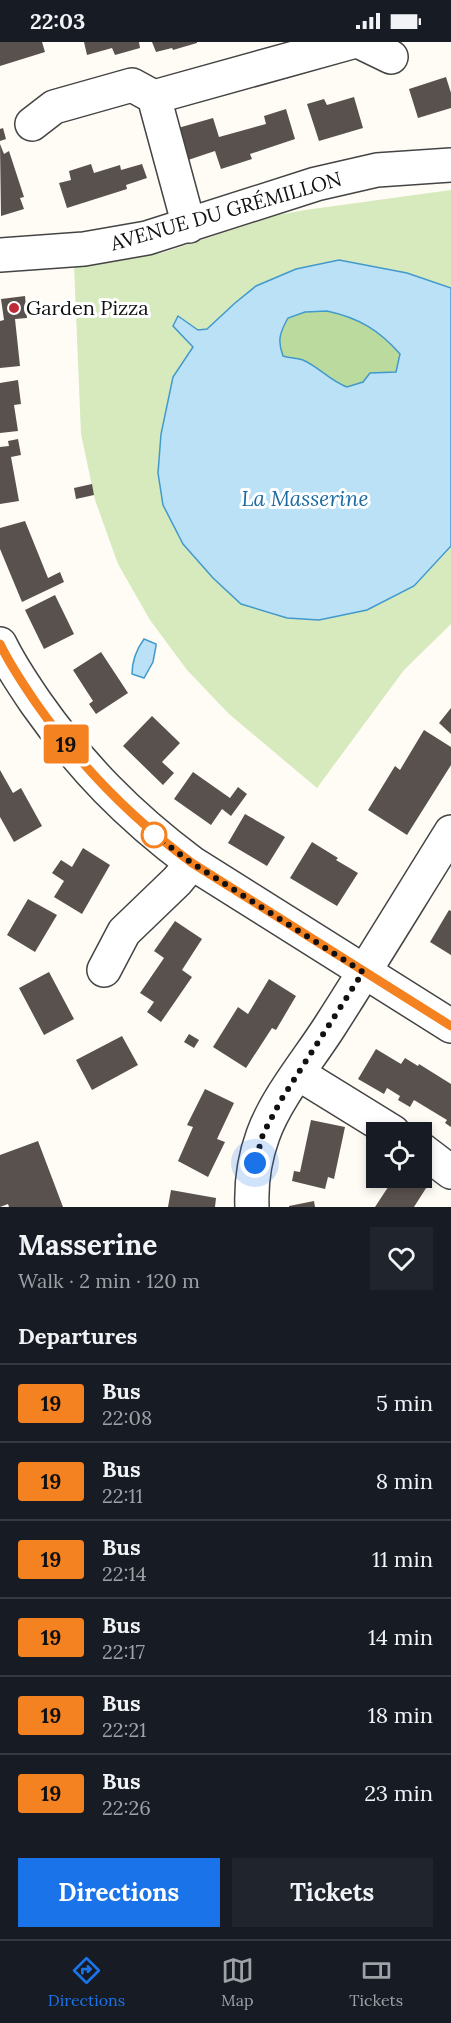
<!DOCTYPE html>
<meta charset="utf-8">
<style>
:root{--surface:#171b24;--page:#20242c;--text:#f1f3f6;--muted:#9ea1a6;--line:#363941;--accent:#1a73e8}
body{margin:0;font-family:Lora,serif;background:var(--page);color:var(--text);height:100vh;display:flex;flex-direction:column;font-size:22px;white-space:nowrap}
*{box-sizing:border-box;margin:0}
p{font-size:20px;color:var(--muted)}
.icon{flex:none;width:33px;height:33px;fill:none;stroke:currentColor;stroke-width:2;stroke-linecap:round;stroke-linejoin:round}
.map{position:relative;height:1165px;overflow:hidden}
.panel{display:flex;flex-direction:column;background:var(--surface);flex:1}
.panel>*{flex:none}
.badge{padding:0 12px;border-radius:4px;font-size:21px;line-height:39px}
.buttons{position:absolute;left:366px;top:1080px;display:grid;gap:12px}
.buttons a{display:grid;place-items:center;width:66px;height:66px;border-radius:0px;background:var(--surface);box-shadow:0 3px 9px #0003;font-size:30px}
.you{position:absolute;width:30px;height:30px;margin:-15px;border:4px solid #fff;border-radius:50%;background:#1a73e8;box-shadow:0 0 0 9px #1a73e833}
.map>.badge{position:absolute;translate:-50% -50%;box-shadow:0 0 0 3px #fff}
h2{padding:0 18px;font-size:22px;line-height:54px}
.round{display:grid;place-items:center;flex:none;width:63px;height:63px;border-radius:0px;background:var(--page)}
.head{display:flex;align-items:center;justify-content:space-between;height:102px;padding:0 18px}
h1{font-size:28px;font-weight:700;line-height:45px}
.primary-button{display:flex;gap:12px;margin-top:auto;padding:12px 18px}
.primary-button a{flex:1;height:69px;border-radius:0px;background:var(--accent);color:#fff;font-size:24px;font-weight:700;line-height:69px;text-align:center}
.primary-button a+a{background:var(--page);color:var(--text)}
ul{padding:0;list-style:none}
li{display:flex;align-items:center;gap:18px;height:78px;padding:0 18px;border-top:2px solid var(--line)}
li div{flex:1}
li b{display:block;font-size:22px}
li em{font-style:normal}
li .badge{min-width:66px;font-weight:700;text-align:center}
.status{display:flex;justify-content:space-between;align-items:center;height:42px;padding:0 30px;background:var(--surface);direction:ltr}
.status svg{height:16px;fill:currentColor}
.dock{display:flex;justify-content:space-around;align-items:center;height:84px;border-top:2px solid var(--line);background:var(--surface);font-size:16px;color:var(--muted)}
.dock a{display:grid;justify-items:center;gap:3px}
.dock .on{color:var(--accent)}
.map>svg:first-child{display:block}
</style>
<div class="status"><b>22:03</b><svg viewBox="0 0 49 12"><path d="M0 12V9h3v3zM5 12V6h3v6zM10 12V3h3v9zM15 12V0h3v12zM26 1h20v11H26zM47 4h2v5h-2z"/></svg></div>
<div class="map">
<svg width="451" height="1165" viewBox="0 0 451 1165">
<rect width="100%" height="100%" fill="#fffcf5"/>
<path fill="#d6eabe" d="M 451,148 L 451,582 L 404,628 L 317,746 L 229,672 L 187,628 L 150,578 L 118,522 L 95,458 L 81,392 L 74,224 L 162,211 L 273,174 L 305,168 Z"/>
<path fill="#bbda9d" d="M 327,269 C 359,276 378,288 400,312 L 396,330 L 370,331 L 363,340 L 347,345 C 330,338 319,324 302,318 C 296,316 289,315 283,314 C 277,298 280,290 288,276 L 305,270 Z"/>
<path fill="#bae1f6" stroke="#4299cc" stroke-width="1.5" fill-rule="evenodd" d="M 339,218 L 407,231 L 451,246 L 451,504 L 414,544 L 367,568 L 319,578 L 287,576 L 241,562 L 213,536 L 183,502 L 163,463 L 158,431 L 161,392 L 173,335 L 193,305 L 173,284 L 178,274 L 198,288 L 207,287 L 235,261 L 256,244 L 296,227 ZM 327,269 C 359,276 379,288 400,312 L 396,330 L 370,331 L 363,340 L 347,345 C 330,339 319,325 303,318 C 297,316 289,316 283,314 C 277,299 280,290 288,276 L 305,270 Z
M 144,597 L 156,602 L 156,604 L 153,620 L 144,636 L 132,632 C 132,619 136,608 144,597 Z"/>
<path fill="#59514d" d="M 0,0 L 42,0 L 45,10 L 0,24 Z
M 84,0 L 139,0 L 140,6 L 115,13 L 112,6 L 87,13 Z
M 152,0 L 197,0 L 197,1 L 173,8 L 172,6 L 156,10 Z
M 446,35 L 451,51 L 451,66 L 418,76 L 409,47 Z
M 354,55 L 363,86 L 319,99 L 307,62 L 324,57 L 327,63 Z
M 286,67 L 295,97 L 250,112 L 252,117 L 221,127 L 215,109 L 188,118 L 178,86 L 213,76 L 219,95 L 266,82 L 264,74 Z
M 3,86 L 6,97 L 0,99 L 0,87 Z
M 0,102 L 4,112 L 9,109 L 24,155 L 20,156 L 24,167 L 1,174 Z
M 91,122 L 94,131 L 120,123 L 121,128 L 142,122 L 147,136 L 126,143 L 127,147 L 67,166 L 59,141 L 71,138 L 69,129 Z
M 25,254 L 27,276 L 15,277 L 20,324 L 0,326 L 0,279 L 4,278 L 1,257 Z
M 18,338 L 21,362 L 14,363 L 18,389 L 0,391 L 0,341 Z
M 18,397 L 21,413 L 11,415 L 19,459 L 0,462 L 0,405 L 9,404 L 8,399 Z
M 92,442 L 94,453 L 76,457 L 74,446 Z
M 25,479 L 48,536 L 60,530 L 64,540 L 22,560 L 0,507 L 0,486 Z
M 55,553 L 74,592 L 44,607 L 25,568 Z
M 101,610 L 128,651 L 96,672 L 89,662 L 93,659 L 73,628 Z
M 451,666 L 451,692 L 439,681 Z
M 152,674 L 180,701 L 162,720 L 174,731 L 163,743 L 123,704 Z
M 424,688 L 451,705 L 451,723 L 407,793 L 368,768 L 395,724 L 400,728 Z
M 0,728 L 13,751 L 21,746 L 42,784 L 14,800 L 0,775 Z
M 193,730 L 230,756 L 238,745 L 247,752 L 231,774 L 222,767 L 211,783 L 174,757 Z
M 245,772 L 285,795 L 267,824 L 228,801 Z
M 312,800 L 338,816 L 336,818 L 358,831 L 337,864 L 290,836 Z
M 83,806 L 110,823 L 82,872 L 54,855 L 64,839 L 52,831 L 61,818 L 72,825 Z
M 28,857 L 57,873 L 35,910 L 7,893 Z
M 449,868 L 451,869 L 451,913 L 430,900 Z
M 175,879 L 202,897 L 182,928 L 192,935 L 161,980 L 147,970 L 154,960 L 140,951 L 164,916 L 154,909 Z
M 49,930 L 74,977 L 44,993 L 19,946 Z
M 269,937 L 296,954 L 276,988 L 272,986 L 246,1026 L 213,1005 L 238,965 L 248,972 Z
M 189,992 L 199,998 L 194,1006 L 184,1000 Z
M 122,994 L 138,1023 L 92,1048 L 76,1018 Z
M 376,1007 L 401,1022 L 405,1016 L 418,1024 L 419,1022 L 451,1042 L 451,1085 L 445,1081 L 447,1078 L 414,1058 L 410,1065 L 398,1058 L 400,1054 L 387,1046 L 384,1052 L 358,1037 Z
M 205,1047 L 234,1061 L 217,1097 L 225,1100 L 208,1135 L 178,1119 L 193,1085 L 187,1083 Z
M 311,1078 L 345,1085 L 334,1137 L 328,1135 L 325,1147 L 292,1139 L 294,1129 L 300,1130 Z
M 38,1099 L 63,1165 L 9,1165 L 8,1162 L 0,1165 L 0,1113 Z
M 394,1136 L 416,1136 L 428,1143 L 414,1165 L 375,1165 Z
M 171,1148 L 216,1156 L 215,1165 L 168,1165 Z
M 314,1159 L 315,1165 L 289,1165 L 289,1164 Z"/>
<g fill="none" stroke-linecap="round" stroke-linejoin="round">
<g stroke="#444" stroke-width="36">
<path id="minor" d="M 360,0 L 391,15
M 154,55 L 189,184
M 32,82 L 54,65 L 132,43 L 154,55 L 352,0
M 0,213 L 84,207 L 147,196 L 316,142 L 377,128 L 451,123
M 0,602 C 10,623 23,642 36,661 C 81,725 129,774 192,821 L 451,984
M 104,928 L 124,890 L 177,839 L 192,821
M 299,1032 L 393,1090
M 422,1108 L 451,1130
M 252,1165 C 251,1141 255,1115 263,1093 C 276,1056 309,1017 330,984 C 371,920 411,854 451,790"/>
</g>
<use href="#minor" stroke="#fff" stroke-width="33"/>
</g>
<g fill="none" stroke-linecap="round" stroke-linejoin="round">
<g stroke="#fff" stroke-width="14">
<path id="line" d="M 0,602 C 10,623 23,642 36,661 C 80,724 130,775 192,821 L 451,984"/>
</g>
<use href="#line" stroke="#f58220" stroke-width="9"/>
<path stroke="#111" stroke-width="6" stroke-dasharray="0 10.8" d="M 154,793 L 192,821 L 363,930 L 281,1058 L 263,1092 L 255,1121"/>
</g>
<circle fill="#c02a36" stroke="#fff" stroke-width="2" cx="14" cy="266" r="6"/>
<circle fill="#fff" stroke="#f58220" stroke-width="3" cx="154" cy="793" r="12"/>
<g text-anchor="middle" stroke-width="6" stroke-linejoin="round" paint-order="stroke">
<g font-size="20" fill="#111" stroke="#fff">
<text transform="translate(226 169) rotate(-16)" y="7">AVENUE DU GRÉMILLON</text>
</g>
<g font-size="20" fill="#111" stroke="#fff" text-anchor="start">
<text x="26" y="273">Garden Pizza</text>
</g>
<g font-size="21" font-style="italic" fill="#1a6ba2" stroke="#fff">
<text x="305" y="464">La Masserine</text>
</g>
</g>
</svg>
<div class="buttons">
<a><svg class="icon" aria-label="locate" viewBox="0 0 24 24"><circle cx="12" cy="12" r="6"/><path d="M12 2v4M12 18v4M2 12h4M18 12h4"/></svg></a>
</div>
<div class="you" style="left:255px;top:1121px"></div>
<b class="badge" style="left:66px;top:702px;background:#f58220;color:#111">19</b>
</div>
<section class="panel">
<div class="head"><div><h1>Masserine</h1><p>Walk · 2 min · 120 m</p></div><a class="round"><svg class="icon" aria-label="heart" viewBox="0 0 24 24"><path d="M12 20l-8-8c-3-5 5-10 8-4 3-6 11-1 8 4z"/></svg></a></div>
<h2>Departures</h2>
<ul>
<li><span class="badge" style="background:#f58220;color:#111">19</span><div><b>Bus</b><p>22:08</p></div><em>5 min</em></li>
<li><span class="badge" style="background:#f58220;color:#111">19</span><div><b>Bus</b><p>22:11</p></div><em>8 min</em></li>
<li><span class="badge" style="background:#f58220;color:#111">19</span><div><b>Bus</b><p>22:14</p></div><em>11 min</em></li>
<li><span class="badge" style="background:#f58220;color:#111">19</span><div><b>Bus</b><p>22:17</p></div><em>14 min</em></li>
<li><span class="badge" style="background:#f58220;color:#111">19</span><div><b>Bus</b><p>22:21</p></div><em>18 min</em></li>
<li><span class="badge" style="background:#f58220;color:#111">19</span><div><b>Bus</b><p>22:26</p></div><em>23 min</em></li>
</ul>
<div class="primary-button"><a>Directions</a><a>Tickets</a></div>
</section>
<nav class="dock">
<a class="on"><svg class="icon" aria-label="directions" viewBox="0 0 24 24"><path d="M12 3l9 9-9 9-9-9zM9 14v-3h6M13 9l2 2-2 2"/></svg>Directions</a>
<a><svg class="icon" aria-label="map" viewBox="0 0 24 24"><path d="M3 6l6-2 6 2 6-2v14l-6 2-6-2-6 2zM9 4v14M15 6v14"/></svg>Map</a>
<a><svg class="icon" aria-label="tickets" viewBox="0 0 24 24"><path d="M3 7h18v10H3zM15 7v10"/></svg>Tickets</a>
</nav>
